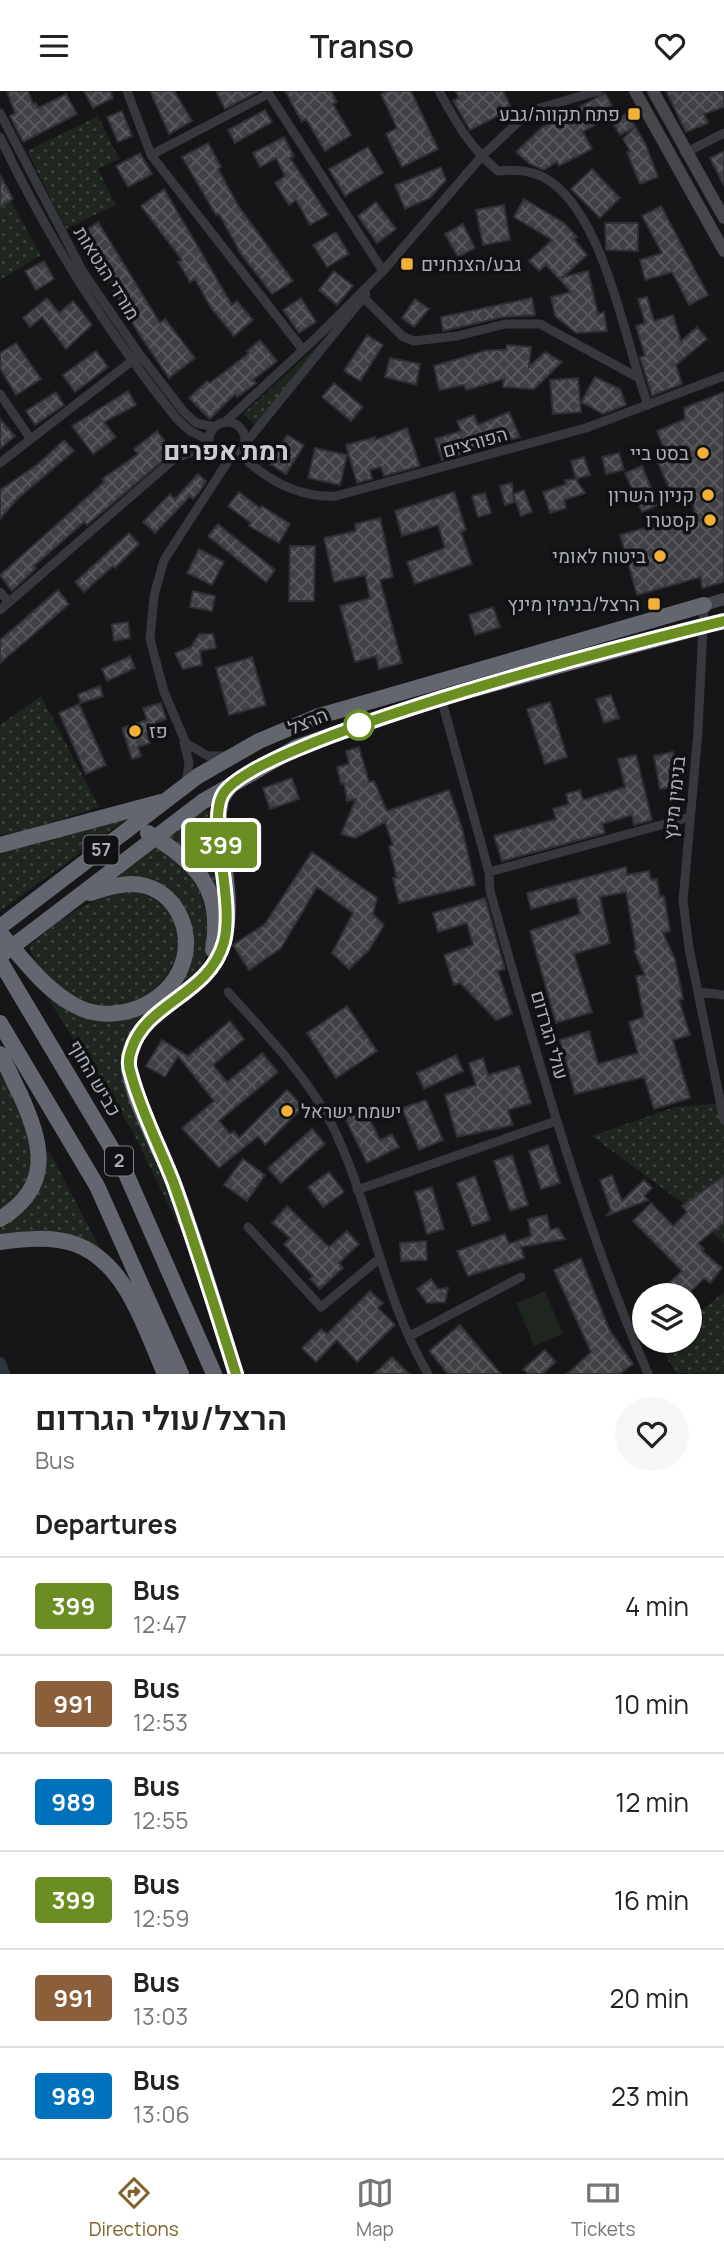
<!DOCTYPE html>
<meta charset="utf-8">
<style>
:root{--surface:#fff;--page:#f6f6f6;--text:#222;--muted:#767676;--line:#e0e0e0;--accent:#80622a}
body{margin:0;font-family:Manrope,Heebo,sans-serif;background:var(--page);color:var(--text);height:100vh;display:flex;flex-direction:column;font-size:26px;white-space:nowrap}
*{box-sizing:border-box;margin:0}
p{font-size:23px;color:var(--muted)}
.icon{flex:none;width:38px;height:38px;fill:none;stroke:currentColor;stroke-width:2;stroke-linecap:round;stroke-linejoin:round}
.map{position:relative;height:1283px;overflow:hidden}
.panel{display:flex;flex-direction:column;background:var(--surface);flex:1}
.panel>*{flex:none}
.badge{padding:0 14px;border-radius:5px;font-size:24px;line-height:46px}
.tools{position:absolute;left:632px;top:1192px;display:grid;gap:14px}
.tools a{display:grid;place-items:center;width:70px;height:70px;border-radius:50%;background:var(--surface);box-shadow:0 2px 5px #0004;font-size:35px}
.map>.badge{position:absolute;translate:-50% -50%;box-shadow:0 0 0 4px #fff}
h2{padding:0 35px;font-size:26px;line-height:63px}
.round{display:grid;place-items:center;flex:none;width:74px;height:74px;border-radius:37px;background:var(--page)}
.summary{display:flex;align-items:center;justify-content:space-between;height:119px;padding:0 35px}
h1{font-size:33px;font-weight:600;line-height:52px}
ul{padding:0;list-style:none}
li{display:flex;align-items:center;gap:21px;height:98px;padding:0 35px;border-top:2px solid var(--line)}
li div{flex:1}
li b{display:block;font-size:26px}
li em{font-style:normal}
li .badge{min-width:77px;font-weight:700;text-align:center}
header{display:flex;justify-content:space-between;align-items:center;height:91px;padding:0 35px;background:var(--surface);font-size:32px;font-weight:600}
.tabs{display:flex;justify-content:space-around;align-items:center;height:98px;border-top:2px solid var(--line);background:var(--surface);font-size:19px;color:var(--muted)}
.tabs a{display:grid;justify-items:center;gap:4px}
.tabs .current{color:var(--accent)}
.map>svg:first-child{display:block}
</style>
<header><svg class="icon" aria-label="menu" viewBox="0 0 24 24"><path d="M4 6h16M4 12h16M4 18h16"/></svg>Transo<svg class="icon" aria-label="heart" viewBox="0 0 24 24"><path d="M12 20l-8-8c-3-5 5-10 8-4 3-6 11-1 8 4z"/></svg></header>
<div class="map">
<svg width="724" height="1283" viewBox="0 0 724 1283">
<defs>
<pattern id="grass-dots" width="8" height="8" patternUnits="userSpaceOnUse" patternTransform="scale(1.75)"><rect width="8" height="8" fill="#1e261f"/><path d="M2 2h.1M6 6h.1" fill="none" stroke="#3c433d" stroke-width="1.8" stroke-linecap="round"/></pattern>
<pattern id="building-cross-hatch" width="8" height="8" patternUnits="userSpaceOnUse" patternTransform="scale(1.75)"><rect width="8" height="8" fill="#404145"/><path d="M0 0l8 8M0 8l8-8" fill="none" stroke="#595a5e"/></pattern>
</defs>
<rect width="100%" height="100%" fill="#161618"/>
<path fill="url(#grass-dots)" d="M 98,25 L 119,68 L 98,78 L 116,114 L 66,138 L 27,60 Z
M 11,110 L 41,164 L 0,189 L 0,117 Z
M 326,247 L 255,334 L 243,323 Z
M 41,605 L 99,716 L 25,740 L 0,744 L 0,634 Z
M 201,718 L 215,721 L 222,815 C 205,781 198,764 162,746 Z
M 123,725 L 125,729 L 0,820 L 0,760 L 30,755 Z
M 154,754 C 191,772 207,803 208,844 C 208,855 206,871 199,880 C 178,908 149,932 125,957 L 187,1152 L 133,1041 L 42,898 L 107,929 L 181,889 L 176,808 L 104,795 Z
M 132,800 C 232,824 152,960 65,899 C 47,887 36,875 29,855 C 64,826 86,807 132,800 Z
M 0,978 C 25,1033 56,1074 0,1120 Z
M 724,1012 L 724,1153 L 685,1114 L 592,1045 L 675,1016 Z
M 49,1060 L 105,1167 L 95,1160 L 0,1148 L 0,1131 L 10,1125 L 44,1063 Z
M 724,1201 L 724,1283 L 677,1282 L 655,1250 L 690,1250 L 690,1229 Z"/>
<path fill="#1e261f" d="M 545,1200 L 563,1243 L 534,1255 L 516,1212 Z"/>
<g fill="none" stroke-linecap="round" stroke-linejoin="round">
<path stroke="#2c353c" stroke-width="12" d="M 0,1272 L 4,1283"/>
</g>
<path fill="url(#building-cross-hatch)" stroke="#303034" stroke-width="2" d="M 7,0 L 28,0 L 33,13 L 36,12 L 38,17 L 66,3 L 77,23 L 23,51 L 10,25 L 15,22 Z
M 84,0 L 110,0 L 113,7 L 93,17 Z
M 150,0 L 174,0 L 192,30 L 169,43 Z
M 216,0 L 259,0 L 225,18 Z
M 285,0 L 331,0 L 337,11 L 333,13 L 351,44 L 325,60 L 306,28 L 302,31 Z
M 387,0 L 411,0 L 438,58 L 402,76 L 386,43 L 397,37 L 381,3 Z
M 455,0 L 503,0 L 512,18 L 470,39 L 453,10 L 459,7 Z
M 666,0 L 724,0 L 724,16 L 704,23 L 708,32 L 686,41 Z
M 605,2 L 619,27 L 627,22 L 645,52 L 658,86 L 640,93 L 627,61 L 630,60 L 623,48 L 634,37 L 620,44 L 609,26 L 583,41 L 592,58 L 559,75 L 557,71 L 544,79 L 530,73 L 516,61 L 542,36 Z
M 265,19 L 272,31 L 235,52 L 228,39 Z
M 122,20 L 132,45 L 118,51 L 107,26 Z
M 284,46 L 294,65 L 290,67 L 328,124 L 310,134 L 296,109 L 289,114 L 275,92 L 285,85 L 276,67 L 260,76 L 253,62 Z
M 208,52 L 221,76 L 218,78 L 239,116 L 293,190 L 272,203 L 241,163 L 219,123 L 216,124 L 182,66 Z
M 368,56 L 383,82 L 345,105 L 329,78 Z
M 724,60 L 724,95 L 710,67 Z
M 140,62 L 152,83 L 128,96 L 116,75 Z
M 441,76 L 446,89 L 430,107 L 405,118 L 395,94 Z
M 592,78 L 620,107 L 600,127 L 571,98 Z
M 0,84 L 13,108 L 0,116 Z
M 164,98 L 232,214 L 237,210 L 253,229 L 234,245 L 211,217 L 195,188 L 190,191 L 178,171 L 182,169 L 141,115 Z
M 524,108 L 564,132 L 577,146 L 574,148 L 587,164 L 563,186 L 588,180 L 598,223 L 604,221 L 607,240 L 576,242 L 555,225 L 551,206 L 571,201 L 546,174 L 539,180 L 529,170 L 552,149 L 514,126 Z
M 376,111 L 396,138 L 377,152 L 358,125 Z
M 504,114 L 510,149 L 483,154 L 476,119 Z
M 661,115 L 708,204 L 689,214 L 672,181 L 645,189 L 640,169 L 662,162 L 642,125 Z
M 98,131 L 160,232 L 165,228 L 195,267 L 169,287 L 141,246 L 98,174 L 77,146 Z
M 605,132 L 638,132 L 638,160 L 606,159 Z
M 463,133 L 475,157 L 458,166 L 445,143 Z
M 336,141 L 349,163 L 327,176 L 313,154 Z
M 44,170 L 54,188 L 36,199 L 25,180 Z
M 334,180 L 353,195 L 337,214 L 319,199 Z
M 647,206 L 654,230 L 673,224 L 681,250 L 697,236 L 707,248 L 676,274 L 682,293 L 652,305 L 640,266 L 645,265 L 636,235 L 645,232 L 638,208 Z
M 47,207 L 59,222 L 73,210 L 92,234 L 66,258 L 42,226 L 30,236 L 23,227 Z
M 301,207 L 316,231 L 299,242 L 283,219 Z
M 532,207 L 535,224 L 503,226 L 443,240 L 441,226 Z
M 415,208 L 429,218 L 414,236 L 402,227 Z
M 367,244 L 383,254 L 360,290 L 344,280 Z
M 260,249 L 277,270 L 253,289 L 256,292 L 237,306 L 235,303 L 210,328 L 189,307 L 207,290 L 210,292 L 249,262 L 247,260 Z
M 16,252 L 41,288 L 16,304 L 0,277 L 0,262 Z
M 507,254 L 531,256 L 529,276 L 545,261 L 562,271 L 534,298 L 503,296 L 504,288 L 466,299 L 464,294 L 439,299 L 434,275 L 487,259 L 506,259 Z
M 96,260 L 108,276 L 75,301 L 63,284 Z
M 390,267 L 420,273 L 416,294 L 385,286 Z
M 595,286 L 620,298 L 626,314 L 603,323 L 581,311 Z
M 578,287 L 581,321 L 553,323 L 550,289 Z
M 334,292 L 363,316 L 351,330 L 322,306 Z
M 128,300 L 136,314 L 104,331 L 116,346 L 93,363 L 72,335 Z
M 56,301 L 64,314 L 35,334 L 26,320 Z
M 724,301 L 724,491 L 702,497 L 701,486 L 637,504 L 620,444 L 694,423 L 693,405 L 675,411 L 654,362 L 664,358 L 657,340 L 685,328 L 684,317 Z
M 509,321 L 520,346 L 442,369 L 435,348 L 461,340 L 457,330 L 474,324 L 478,334 Z
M 0,328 L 15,345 L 0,358 Z
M 407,337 L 420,375 L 384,385 L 381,376 L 370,379 L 372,388 L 357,392 L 346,354 L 375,346 L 375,349 Z
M 157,340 L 173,361 L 87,434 L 84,431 L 34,475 L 36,477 L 12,500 L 0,484 L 104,391 L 102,388 L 138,363 L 134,358 Z
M 287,344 L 304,354 L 286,383 L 270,373 Z
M 64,349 L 74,360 L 17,408 L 0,428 L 0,399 L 38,373 Z
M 315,357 L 347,364 L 340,394 L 308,387 Z
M 619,362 L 624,379 L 606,383 L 602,366 Z
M 584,366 L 590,384 L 576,388 L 571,370 Z
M 642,375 L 658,414 L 642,421 L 625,382 Z
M 198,383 L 206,390 L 200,400 L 193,408 L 190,405 L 155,442 L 143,431 L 170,403 L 175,408 Z
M 576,388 L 585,402 L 564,409 L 566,417 L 550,422 L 543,401 L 566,393 L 565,389 Z
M 512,392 L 514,411 L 505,414 L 500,395 Z
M 524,399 L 532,421 L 521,425 L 513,403 Z
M 239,401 L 260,417 L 262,415 L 290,433 L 279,452 L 249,435 L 251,432 L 228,415 Z
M 454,401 L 466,439 L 461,441 L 472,473 L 415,493 L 407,471 L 445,457 L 438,434 L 402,445 L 395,420 Z
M 485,402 L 491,422 L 478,426 L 472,405 Z
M 380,427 L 393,486 L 380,489 L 402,572 L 379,578 L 376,565 L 355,571 L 340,515 L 370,507 L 365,484 L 334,491 L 324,447 L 356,440 L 355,433 Z
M 218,433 L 275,479 L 266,491 L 208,445 Z
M 129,442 L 139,453 L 115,477 L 113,475 L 84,501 L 75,491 Z
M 290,455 L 315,455 L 314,510 L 289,510 Z
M 199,458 L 224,471 L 212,494 L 187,482 Z
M 58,499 L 69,513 L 0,572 L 0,549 Z
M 193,500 L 215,505 L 212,520 L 190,516 Z
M 493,516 L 500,536 L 475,544 L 469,524 Z
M 128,531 L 130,547 L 114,550 L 112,533 Z
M 199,543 L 213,543 L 216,557 L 200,560 L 202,574 L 183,578 L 175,562 L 191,556 Z
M 130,565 L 135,577 L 107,590 L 102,578 Z
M 252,566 L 266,614 L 229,624 L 216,577 Z
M 100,595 L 103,605 L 81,612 L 78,603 Z
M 611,604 L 619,627 L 604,632 L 596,608 Z
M 550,611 L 567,666 L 545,673 L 527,618 Z
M 161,612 L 166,628 L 156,631 L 158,639 L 147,643 L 150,652 L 138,656 L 141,665 L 132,668 L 122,637 L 147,629 L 143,617 Z
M 79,613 L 106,674 L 86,683 L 59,622 Z
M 359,656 L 369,691 L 374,690 L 387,720 L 449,699 L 462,737 L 475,794 L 399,812 L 393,787 L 397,787 L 389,755 L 393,754 L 385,731 L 355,747 L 341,743 L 356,708 L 347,710 L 344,692 L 341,693 L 337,676 L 349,673 L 346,660 Z
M 673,661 L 676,679 L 669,680 L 672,696 L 660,698 L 654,665 Z
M 636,664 L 652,729 L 634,734 L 632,724 L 602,733 L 605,742 L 502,770 L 494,745 L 556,728 L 553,718 L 569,713 L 566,703 L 580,699 L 583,709 L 625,696 L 618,668 Z
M 292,687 L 299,708 L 270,718 L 263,697 Z
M 312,761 L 377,807 L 373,823 L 384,834 L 369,859 L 349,878 L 332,862 L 353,822 L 317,796 L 281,857 L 249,879 L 233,854 L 265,833 Z
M 626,776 L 627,784 L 649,780 L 651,789 L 657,788 L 660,806 L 664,805 L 670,840 L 663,842 L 675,868 L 683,908 L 679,909 L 690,944 L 673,949 L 690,1007 L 654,1018 L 644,986 L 575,1003 L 560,949 L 589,940 L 598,973 L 638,962 L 629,931 L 644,926 L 636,885 L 645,884 L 634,860 L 636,859 L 626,801 L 600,806 L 610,852 L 574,863 L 592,921 L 556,932 L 530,840 L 580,823 L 576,806 L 531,818 L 527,802 Z
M 485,807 L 505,878 L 498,880 L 512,923 L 496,929 L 460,892 L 454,894 L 444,864 L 473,854 L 467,832 L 438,841 L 433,822 Z
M 347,915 L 377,960 L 336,987 L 307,942 Z
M 230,930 L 244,948 L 213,974 L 227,991 L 262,962 L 278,981 L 219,1030 L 230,1043 L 234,1040 L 239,1047 L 287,999 L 303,1016 L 265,1054 L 258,1045 L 219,1077 L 182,1037 L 214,1010 L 178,965 L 165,986 L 146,975 L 162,949 L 188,965 Z
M 456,964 L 463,980 L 424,998 L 417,982 Z
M 483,967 L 488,984 L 519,975 L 531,1012 L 508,1019 L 513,1034 L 457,1046 L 445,1004 L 476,994 L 469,972 Z
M 426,1009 L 443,1049 L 419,1059 L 402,1017 Z
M 363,1015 L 380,1049 L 392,1043 L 399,1056 L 367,1072 L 344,1025 Z
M 312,1038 L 325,1053 L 281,1092 L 268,1077 Z
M 548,1054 L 560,1092 L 541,1098 L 529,1060 Z
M 512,1064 L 528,1114 L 510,1120 L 494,1070 Z
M 243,1068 L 265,1084 L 247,1110 L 224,1094 Z
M 329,1081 L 344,1101 L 323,1116 L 308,1096 Z
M 612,1084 L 622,1110 L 644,1089 L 652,1097 L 644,1105 L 648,1109 L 606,1125 L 611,1120 L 600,1089 Z
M 475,1085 L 490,1129 L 472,1135 L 457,1092 Z
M 724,1085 L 724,1132 L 698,1152 L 704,1158 L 702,1160 L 722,1177 L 710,1192 L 704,1187 L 687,1204 L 657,1204 L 682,1180 L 633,1130 L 651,1112 L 673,1135 L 687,1121 L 682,1115 Z
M 432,1096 L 444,1138 L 427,1143 L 415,1101 Z
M 287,1115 L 329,1156 L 347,1140 L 359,1153 L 339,1172 L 343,1177 L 320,1198 L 310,1188 L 313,1185 L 284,1153 L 290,1147 L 272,1132 Z
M 547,1124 L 550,1139 L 558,1137 L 565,1148 L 521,1156 L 524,1167 L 468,1185 L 457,1160 L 505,1143 L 509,1153 L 531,1145 L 528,1128 Z
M 426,1150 L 427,1169 L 401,1170 L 400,1152 Z
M 581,1167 L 609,1238 L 633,1273 L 619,1283 L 567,1283 L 591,1261 L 554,1179 Z
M 431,1188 L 438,1198 L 448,1197 L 445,1211 L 427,1212 L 417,1198 Z
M 370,1200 L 383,1212 L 378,1217 L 395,1234 L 357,1271 L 337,1249 L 316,1271 L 302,1257 L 321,1238 L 327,1243 Z
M 460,1234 L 501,1283 L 448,1283 L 429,1260 Z
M 545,1259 L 556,1271 L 542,1283 L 528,1283 L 523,1278 Z
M 392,1266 L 409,1283 L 374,1283 Z"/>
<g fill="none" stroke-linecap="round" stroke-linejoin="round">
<path stroke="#37383d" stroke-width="9" d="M 127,0 L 151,64 L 303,259
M 267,0 L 383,180
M 439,0 C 456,31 470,57 498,80 C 516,78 534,79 550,90 C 606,129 625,252 648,314
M 0,22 L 83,181 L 140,264 L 184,321 L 196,332 L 215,336
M 0,46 C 47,146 108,242 177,328 L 190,340 L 209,349
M 685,62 L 724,42
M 151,64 L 268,3
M 360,203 L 402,245 L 414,250 L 457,245 L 505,233 L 540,233 L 637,286
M 0,303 L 30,347
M209 349a18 18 0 1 1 36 0a18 18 0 1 1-36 0Z
M 224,332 L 317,246 L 383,180 L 481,66 L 530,20 L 598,0
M 244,354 L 366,203
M 239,362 C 266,389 297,407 336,405 L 586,337 L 724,285
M 0,372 L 137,266
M 0,501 L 9,511
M 704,514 L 698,640 L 683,810 L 689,857 L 724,1029
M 0,519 L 174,368 L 210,353
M 441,607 L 489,781 L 490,800 C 537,964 580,1125 648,1283
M 184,652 L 189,671 L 186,693
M 225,665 L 208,665 L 186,652 L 164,601 L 150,548 L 154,505 L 164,469 L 230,367
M 489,781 L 690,726
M 228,901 C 264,941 304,982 330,1030 C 371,1111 382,1205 428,1283
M 700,901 L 724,904
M 357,1099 L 556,1030
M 248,1136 L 321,1216 L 380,1167
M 410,1245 L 521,1186"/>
<path stroke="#45474d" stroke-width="12" d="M 635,0 L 724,160
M 653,0 L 724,127
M 704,514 L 724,508
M 704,535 L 724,530"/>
<path stroke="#63666e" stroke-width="16" d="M 230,695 L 221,708 L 219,722 C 220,766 237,816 221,859 C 203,906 131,920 129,971 C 127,999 162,1062 173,1090 C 197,1153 216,1219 236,1283
M 148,742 C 196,771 224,798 213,859
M 0,754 L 161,711
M 50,827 L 202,711 L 297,656 L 441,607 L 704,535
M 0,836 L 198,685 L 259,650 L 316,626 L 704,514
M 0,842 C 23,868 45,899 76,915 C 114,935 168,914 182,874 C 196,837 172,793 131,793 C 117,793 103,798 90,802
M 0,870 L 124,1078 L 214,1283
M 0,932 L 97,1095 L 181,1283
M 0,963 C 8,976 13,990 20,1003 C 42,1052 54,1095 0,1128
M 0,1151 C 24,1148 52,1145 75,1153 C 127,1172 145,1238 165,1283"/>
<path stroke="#63666e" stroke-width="16" d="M 0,865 L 50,827"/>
</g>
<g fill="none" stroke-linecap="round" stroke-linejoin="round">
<g stroke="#fff" stroke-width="16">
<path id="line" d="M 236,1283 C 216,1219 196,1155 174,1093 C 160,1056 141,1021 131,983 C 128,975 128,968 131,960 C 145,911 209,905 224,851 C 235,808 208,736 222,705 C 248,649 649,548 724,530"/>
</g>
<use href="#line" stroke="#6b8e23" stroke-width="10"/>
</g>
<g fill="#f2b134" stroke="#111113" stroke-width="2.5">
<rect x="627" y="16" width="14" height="14" rx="3.5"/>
<rect x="400" y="166" width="14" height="14" rx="3.5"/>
<circle cx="703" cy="362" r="7"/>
<circle cx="708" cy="404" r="7"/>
<circle cx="710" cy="429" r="7"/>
<circle cx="660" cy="465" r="7"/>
<rect x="647" y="506" width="14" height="14" rx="3.5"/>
<circle cx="135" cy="640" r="7"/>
<circle cx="287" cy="1020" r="7"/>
</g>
<circle fill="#fff" stroke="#6b8e23" stroke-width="3.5" cx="359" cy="634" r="14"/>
<g text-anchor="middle" stroke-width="7" stroke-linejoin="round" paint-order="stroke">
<g fill="#111113" stroke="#7b7e86" stroke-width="2">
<rect x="83.5" y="744.5" width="35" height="29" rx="5"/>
<rect x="105" y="1055.5" width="28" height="29" rx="5"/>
</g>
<g font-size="18" font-weight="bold" fill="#a8adb8">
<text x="101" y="765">57</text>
<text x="119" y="1076">2</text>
</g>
<g font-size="19" fill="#a8adb8" stroke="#111113" text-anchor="end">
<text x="620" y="30">פתח תקווה/גבע</text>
<text x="421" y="180" text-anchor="start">גבע/הצנחנים</text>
<text x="689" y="369">בסט ביי</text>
<text x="694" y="411">קניון השרון</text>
<text x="696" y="436">קסטרו</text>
<text x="646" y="472">ביטוח לאומי</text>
<text x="640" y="520">הרצל/בנימין מינץ</text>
<text x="149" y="647" text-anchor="start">פז</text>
<text x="301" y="1027" text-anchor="start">ישמח ישראל</text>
</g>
<g font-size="19" fill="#a8adb8" stroke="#111113">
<text transform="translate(107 182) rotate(58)" y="7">מורדי הגטאות</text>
<text transform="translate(475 351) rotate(-16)" y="7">הפורצים</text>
<text transform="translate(308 630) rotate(-22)" y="7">הרצל</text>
<text transform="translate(674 707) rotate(-84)" y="7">בנימין מינץ</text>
<text transform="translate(550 944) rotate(74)" y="7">עולי הגרדום</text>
<text transform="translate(95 987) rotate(60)" y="7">כביש החוף</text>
</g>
<g font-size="26" font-weight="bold" fill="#c9ccd4" stroke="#111113">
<text x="226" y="369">רמת אפרים</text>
</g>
</g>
</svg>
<div class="tools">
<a><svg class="icon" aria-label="layers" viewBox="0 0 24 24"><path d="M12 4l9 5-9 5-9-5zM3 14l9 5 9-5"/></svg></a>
</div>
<b class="badge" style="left:221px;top:754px;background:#6b8e23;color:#fff">399</b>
</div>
<section class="panel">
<div class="summary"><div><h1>הרצל/עולי הגרדום</h1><p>Bus</p></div><a class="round"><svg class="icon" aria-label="heart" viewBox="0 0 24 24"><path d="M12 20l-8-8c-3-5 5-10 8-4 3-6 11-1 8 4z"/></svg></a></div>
<h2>Departures</h2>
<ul>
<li><span class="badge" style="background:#6b8e23;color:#fff">399</span><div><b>Bus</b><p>12:47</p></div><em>4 min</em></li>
<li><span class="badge" style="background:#8b5e3c;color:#fff">991</span><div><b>Bus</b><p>12:53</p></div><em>10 min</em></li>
<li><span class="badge" style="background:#0072bc;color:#fff">989</span><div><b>Bus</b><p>12:55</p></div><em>12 min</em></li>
<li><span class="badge" style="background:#6b8e23;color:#fff">399</span><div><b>Bus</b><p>12:59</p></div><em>16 min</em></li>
<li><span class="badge" style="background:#8b5e3c;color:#fff">991</span><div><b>Bus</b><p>13:03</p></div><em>20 min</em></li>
<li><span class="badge" style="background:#0072bc;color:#fff">989</span><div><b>Bus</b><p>13:06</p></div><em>23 min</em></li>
</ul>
</section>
<nav class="tabs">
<a class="current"><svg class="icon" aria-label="directions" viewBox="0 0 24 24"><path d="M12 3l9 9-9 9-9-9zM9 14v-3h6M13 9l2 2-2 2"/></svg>Directions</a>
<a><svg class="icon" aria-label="map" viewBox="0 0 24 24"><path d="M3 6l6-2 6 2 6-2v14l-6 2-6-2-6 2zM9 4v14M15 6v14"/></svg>Map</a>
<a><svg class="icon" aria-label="tickets" viewBox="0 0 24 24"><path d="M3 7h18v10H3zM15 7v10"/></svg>Tickets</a>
</nav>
